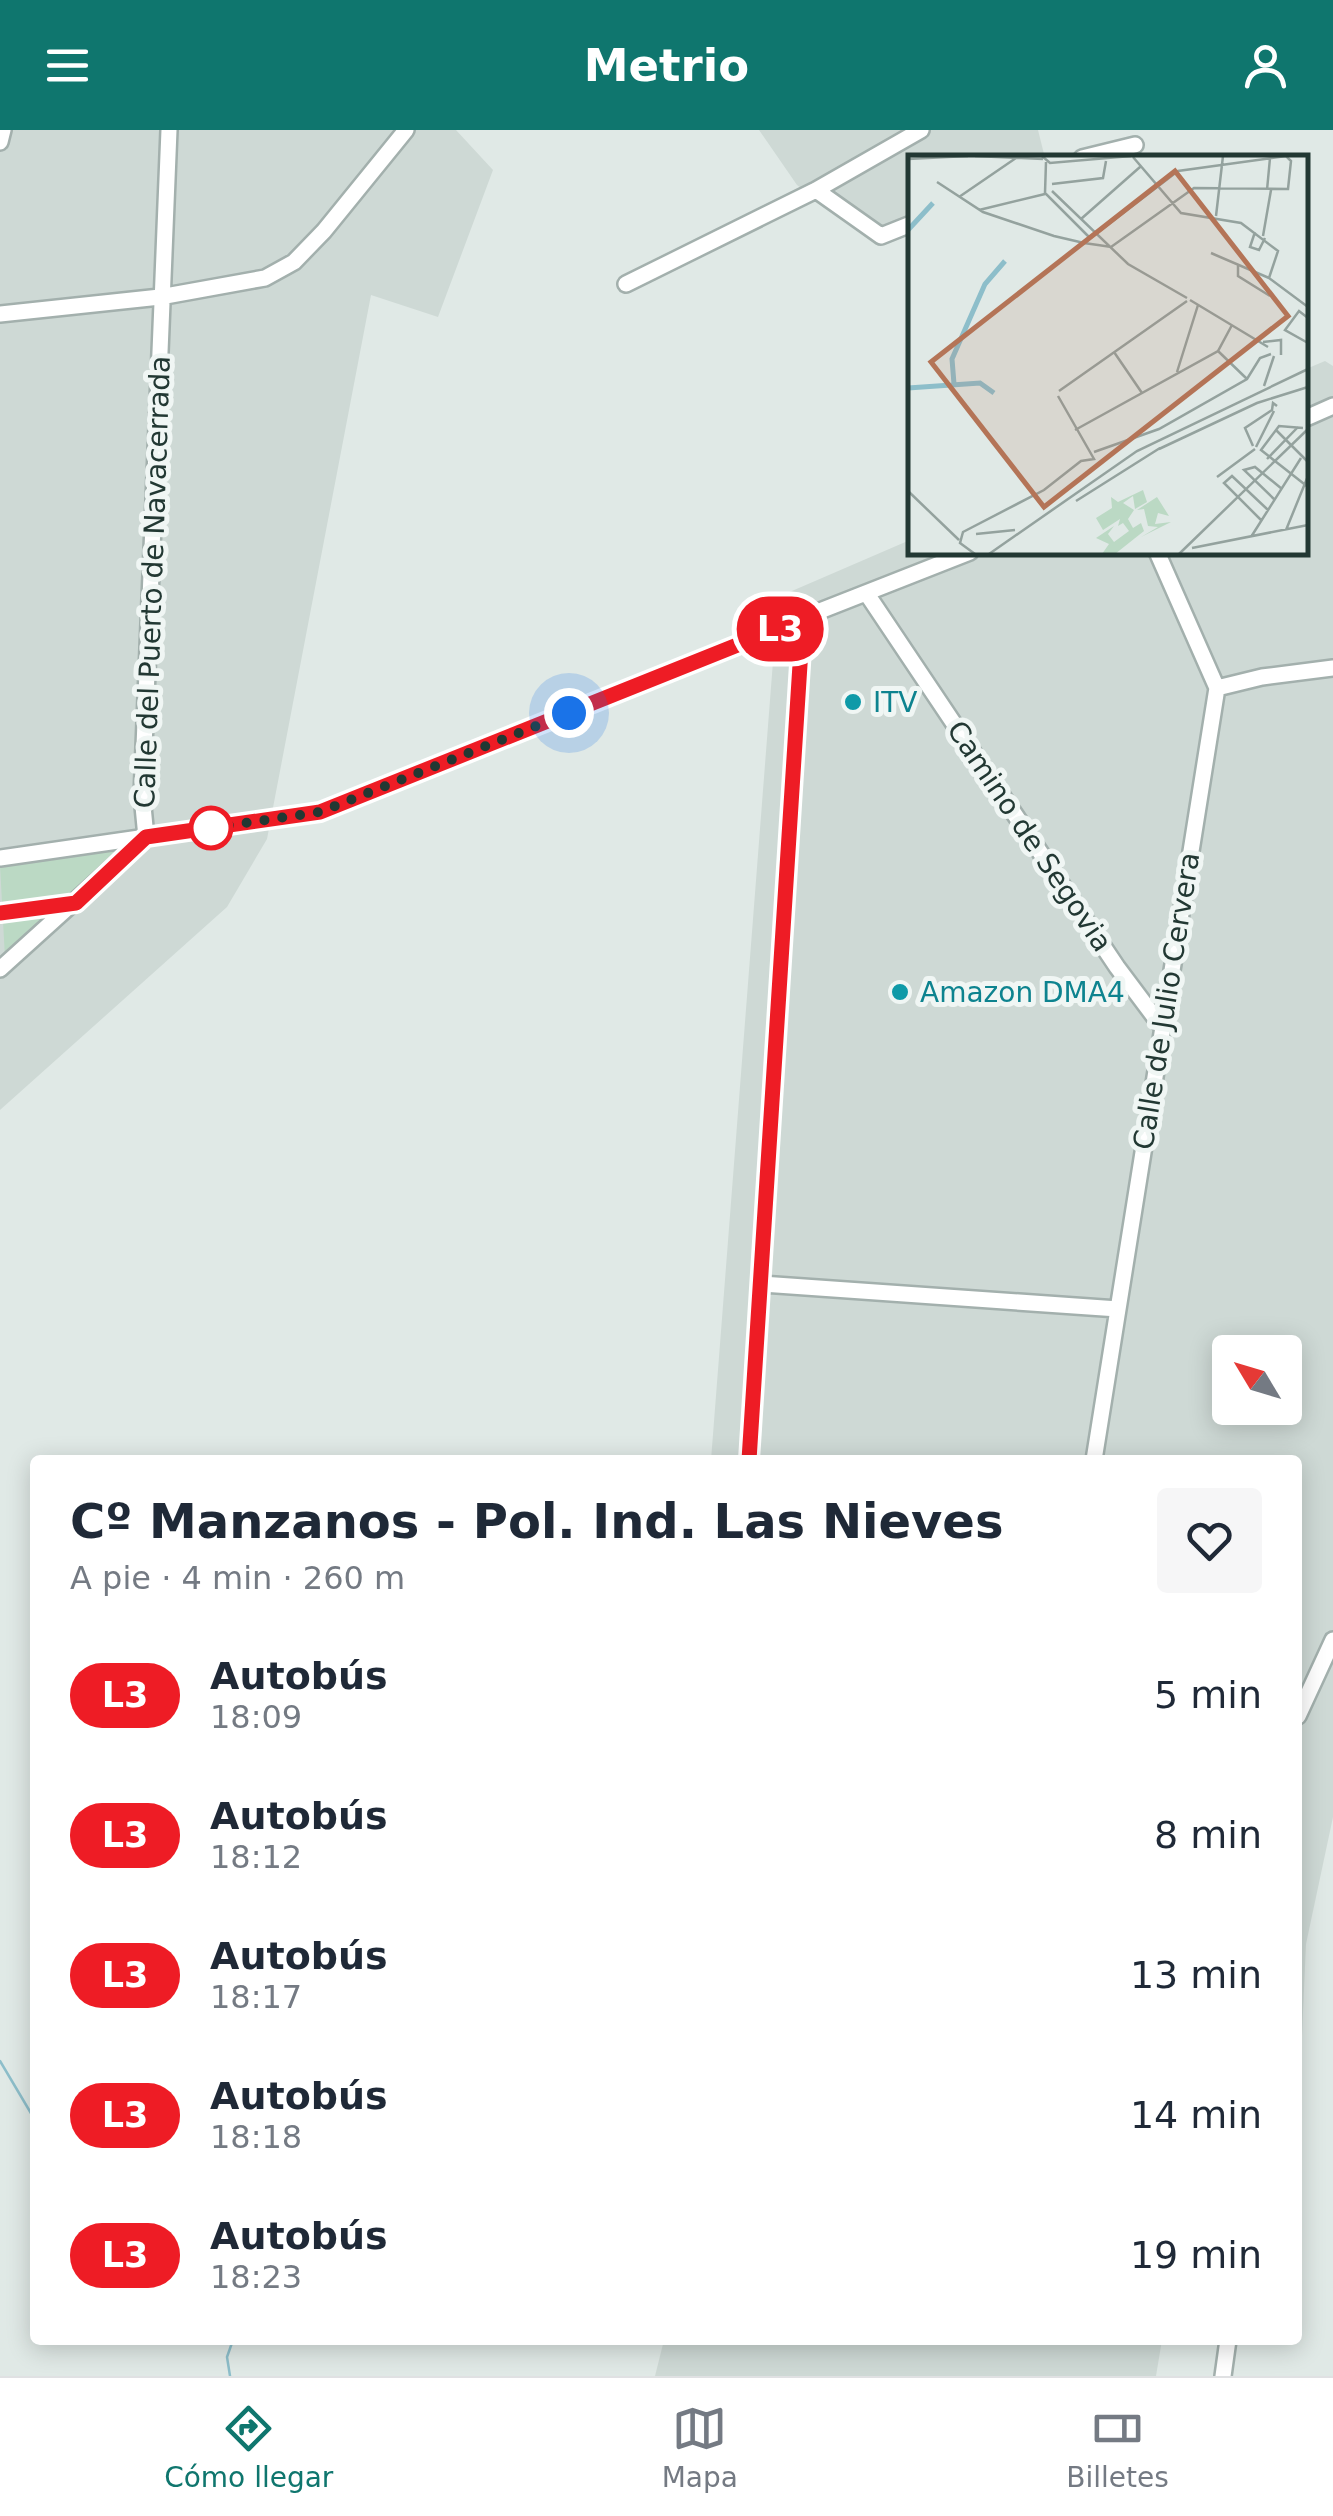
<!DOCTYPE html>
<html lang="es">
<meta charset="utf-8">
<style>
:root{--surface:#fff;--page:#f6f6f7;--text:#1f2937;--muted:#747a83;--line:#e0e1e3;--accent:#0f766e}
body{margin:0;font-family:"DejaVu Sans",sans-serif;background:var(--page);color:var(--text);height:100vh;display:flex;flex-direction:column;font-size:38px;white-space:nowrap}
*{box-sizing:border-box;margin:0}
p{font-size:32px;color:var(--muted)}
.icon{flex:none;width:55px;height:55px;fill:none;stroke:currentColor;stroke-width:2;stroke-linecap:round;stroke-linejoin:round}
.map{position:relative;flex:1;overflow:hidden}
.details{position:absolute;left:30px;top:1325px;width:1272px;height:890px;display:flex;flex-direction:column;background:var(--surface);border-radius:10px;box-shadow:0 5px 25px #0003}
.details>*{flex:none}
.badge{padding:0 20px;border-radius:32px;font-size:35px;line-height:65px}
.needle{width:65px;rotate:308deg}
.fabs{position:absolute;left:1212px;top:1205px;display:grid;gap:20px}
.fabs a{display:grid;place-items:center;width:90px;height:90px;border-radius:10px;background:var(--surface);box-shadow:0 5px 25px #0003;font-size:50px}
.you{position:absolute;width:50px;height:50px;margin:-25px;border:8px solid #fff;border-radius:50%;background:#1a73e8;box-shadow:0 0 0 15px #1a73e833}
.map>.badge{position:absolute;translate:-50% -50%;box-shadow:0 0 0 5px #fff}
.round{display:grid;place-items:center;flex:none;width:105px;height:105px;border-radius:10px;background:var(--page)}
.overview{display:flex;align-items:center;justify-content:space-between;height:170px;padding:0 40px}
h1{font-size:48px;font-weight:700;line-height:75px}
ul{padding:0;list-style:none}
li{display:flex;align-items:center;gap:30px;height:140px;padding:0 40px}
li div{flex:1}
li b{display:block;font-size:38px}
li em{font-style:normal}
li .badge{min-width:110px;font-weight:700;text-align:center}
header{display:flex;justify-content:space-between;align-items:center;height:130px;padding:0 40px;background:var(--accent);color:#fff;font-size:45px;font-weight:700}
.dock{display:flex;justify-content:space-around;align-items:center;height:140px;border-top:2px solid var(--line);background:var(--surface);font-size:28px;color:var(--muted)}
.dock a{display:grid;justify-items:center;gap:5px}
.dock .active{color:var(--accent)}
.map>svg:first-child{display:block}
</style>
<header><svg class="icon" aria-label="menu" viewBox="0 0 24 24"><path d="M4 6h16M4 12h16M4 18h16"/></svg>Metrio<svg class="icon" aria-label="person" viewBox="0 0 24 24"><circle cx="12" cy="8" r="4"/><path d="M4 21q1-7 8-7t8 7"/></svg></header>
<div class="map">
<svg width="1333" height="2246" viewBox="0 0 1333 2246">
<rect width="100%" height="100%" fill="#e0e9e6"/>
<path fill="#ced9d5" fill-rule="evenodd" d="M 0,0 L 456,0 L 493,40 L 438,187 L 371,165 L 267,709 L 227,777 L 0,980 Z
M 759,0 L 1038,0 L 1044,24 L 1042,28 L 911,28 L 910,102 L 876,115 L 797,55 Z
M 1325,231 L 1333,236 L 1333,1687 L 1306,1814 L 1298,1997 L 1298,1330 L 711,1330 L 778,467 L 910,410 L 911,422 L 1306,422 L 1306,239 ZM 1230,1222 L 1285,1222 L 1285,1278 L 1230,1278 Z
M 664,2210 L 1162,2210 L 1156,2246 L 655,2246 Z"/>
<path fill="#bbd9c4" d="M 120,718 L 121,726 L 5,828 L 0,735 Z"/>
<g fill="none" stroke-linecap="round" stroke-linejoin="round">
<path stroke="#8dbeca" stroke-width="2.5" d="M 0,1931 L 35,1990
M 230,2246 L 227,2227 L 233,2210"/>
<g stroke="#a3b0ad" stroke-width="20">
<path id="minor" d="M 0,12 L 3,0
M 1082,28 L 1135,15
M 816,60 L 881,106 L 911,94
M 626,154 L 816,60 L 921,0
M 0,184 L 160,167 L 265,148 L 294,132 L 324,101 L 406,0
M 1306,288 L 1333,276
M 867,464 L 1117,837 L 1162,897
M 802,488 L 970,422
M 1217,558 L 1262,547 L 1333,538
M 146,707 L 142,666 L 169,0
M 0,728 L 320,682 L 780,498
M 0,783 L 75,773
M 0,839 L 146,707
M 761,1154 L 1118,1179
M 749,1330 L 801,519 L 795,506
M 1094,1330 L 1217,558 L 1157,422
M 1298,1586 L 1333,1510
M 1223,2246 L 1228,2210"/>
</g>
<use href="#minor" stroke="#fff" stroke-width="15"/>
</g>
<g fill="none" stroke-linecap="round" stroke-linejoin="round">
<g stroke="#fff" stroke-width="22">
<path id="line" d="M 0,783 L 76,773 L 146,707 L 320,682 L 780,498 L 786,505 L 795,506 L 801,519 L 749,1330"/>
</g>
<use href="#line" stroke="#ee1c25" stroke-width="15"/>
<path stroke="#223833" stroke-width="10" stroke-dasharray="0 18" d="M 211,698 L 320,682 L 569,583"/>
</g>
<g fill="#0f9aa8" stroke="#f0f6f4" stroke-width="4">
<circle cx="853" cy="572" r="10"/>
<circle cx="900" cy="862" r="10"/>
</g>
<circle fill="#fff" stroke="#ee1c25" stroke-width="5" cx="211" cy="698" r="20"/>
<g text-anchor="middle" stroke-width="10" stroke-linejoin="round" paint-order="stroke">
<g font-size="28" fill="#223833" stroke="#f0f6f4">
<text transform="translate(152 452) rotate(-88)" y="10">Calle del Puerto de Navacerrada</text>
<text transform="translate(1030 706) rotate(56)" y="10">Camino de Segovia</text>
<text transform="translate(1166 871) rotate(-81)" y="10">Calle de Julio Cervera</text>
</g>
<g font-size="28" fill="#0d838f" stroke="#f0f6f4" text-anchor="start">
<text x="873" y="582">ITV</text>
<text x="920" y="872">Amazon DMA4</text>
</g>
</g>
<g transform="translate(908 25)">
<rect width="400" height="400" fill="#e0e9e6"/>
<path d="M 235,335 L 239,347 L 227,354 L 225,341 L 215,348 L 226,355 L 220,364 L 225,373 L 233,368 L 236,376 L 207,399 L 194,399 L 201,389 L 188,383 L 206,371 L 200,379 L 206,387 L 221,376 L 215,368 L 210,371 L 212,364 L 195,375 L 188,363 L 204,353 L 203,342 L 210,347 ZM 249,342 L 261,361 L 250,358 L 247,369 L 263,367 L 233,382 L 250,372 L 240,371 L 236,354 L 229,355 Z" fill="#bbd9c4"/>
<path fill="none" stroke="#8dbeca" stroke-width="5" d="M 0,75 L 25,48M 46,229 L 44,204 L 77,129 L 97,106M 0,233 L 72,228 L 86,238"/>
<path fill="none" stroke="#94a29e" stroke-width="2.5" d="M 67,1 L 135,4M 134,1 L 142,8 L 223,1M 225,2 L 273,58 L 333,68 L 370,96 L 361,123 L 303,98M 0,4 L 60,1M 138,7 L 137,38 L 183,84M 29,27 L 75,57 L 146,81 L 176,88 L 190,90 L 203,92 L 286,33 L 380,34 L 383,6 L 378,1 L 270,16 L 176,88M 144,29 L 195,23 L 198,6M 359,35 L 362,3M 144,36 L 220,109 L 279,143M 51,42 L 108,3M 71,55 L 137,39M 308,61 L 315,1M 173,64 L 232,12M 347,77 L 342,92 L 351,95 L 357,83M 355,81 L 363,35M 330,110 L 330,121 L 362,141M 361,123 L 400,152M 282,145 L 360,192M 400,163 L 391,156 L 377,175 L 400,188M 355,187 L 373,185 L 373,200M 310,196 L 339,224M 206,197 L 234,238M 269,217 L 290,150M 356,231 L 366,201M 151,236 L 279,146M 395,273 L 371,271 L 353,295 L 400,332M 167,275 L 310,196 L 324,170M 368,275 L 400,307M 345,291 L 337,273 L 364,255 L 365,248 L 369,251M 348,292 L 366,256M 251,294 L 349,248 L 400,232M 186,297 L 251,274 L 339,224 L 352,203 L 363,199M 359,304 L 390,272M 309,322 L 347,294M 0,336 L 51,385M 367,345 L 336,315 L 347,312 L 374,334M 168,346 L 252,293M 354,366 L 316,328 L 324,321 L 360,355M 378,375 L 400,321M 68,379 L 107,375M 343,382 L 393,303M 284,393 L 400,370M 67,399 L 52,388 L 55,377 L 136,335 L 173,306 L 186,304 L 150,241M 81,399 L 229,296 L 400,214M 271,399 L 400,274"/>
<path fill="#b47457" fill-opacity="0.15" stroke="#b47457" stroke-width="5" d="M 267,16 L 380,161 L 136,352 L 23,207 Z"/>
<rect width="400" height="400" fill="none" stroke="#223833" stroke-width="5"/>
</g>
</svg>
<div class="fabs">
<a><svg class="needle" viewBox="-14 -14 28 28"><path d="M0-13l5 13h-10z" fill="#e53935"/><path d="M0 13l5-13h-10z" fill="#747a83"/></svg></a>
</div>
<div class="you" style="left:569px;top:583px"></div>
<b class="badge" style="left:780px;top:499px;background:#ee1c25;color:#fff">L3</b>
<section class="details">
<div class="overview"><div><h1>Cº Manzanos - Pol. Ind. Las Nieves</h1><p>A pie · 4 min · 260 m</p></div><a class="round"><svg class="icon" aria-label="heart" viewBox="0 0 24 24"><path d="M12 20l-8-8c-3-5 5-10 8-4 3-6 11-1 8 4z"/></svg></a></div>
<ul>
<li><span class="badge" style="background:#ee1c25;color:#fff">L3</span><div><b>Autobús</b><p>18:09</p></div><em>5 min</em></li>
<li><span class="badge" style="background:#ee1c25;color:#fff">L3</span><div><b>Autobús</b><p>18:12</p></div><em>8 min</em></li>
<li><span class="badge" style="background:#ee1c25;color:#fff">L3</span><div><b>Autobús</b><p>18:17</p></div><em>13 min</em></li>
<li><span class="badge" style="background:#ee1c25;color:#fff">L3</span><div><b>Autobús</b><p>18:18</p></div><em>14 min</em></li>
<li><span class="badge" style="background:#ee1c25;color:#fff">L3</span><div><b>Autobús</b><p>18:23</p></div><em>19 min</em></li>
</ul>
</section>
</div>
<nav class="dock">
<a class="active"><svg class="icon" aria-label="directions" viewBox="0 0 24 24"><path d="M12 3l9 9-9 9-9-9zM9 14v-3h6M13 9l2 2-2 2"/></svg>Cómo llegar</a>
<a><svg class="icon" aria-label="map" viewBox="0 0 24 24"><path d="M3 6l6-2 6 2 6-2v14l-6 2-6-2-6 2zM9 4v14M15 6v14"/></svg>Mapa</a>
<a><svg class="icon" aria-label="tickets" viewBox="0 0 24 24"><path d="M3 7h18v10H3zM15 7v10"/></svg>Billetes</a>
</nav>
